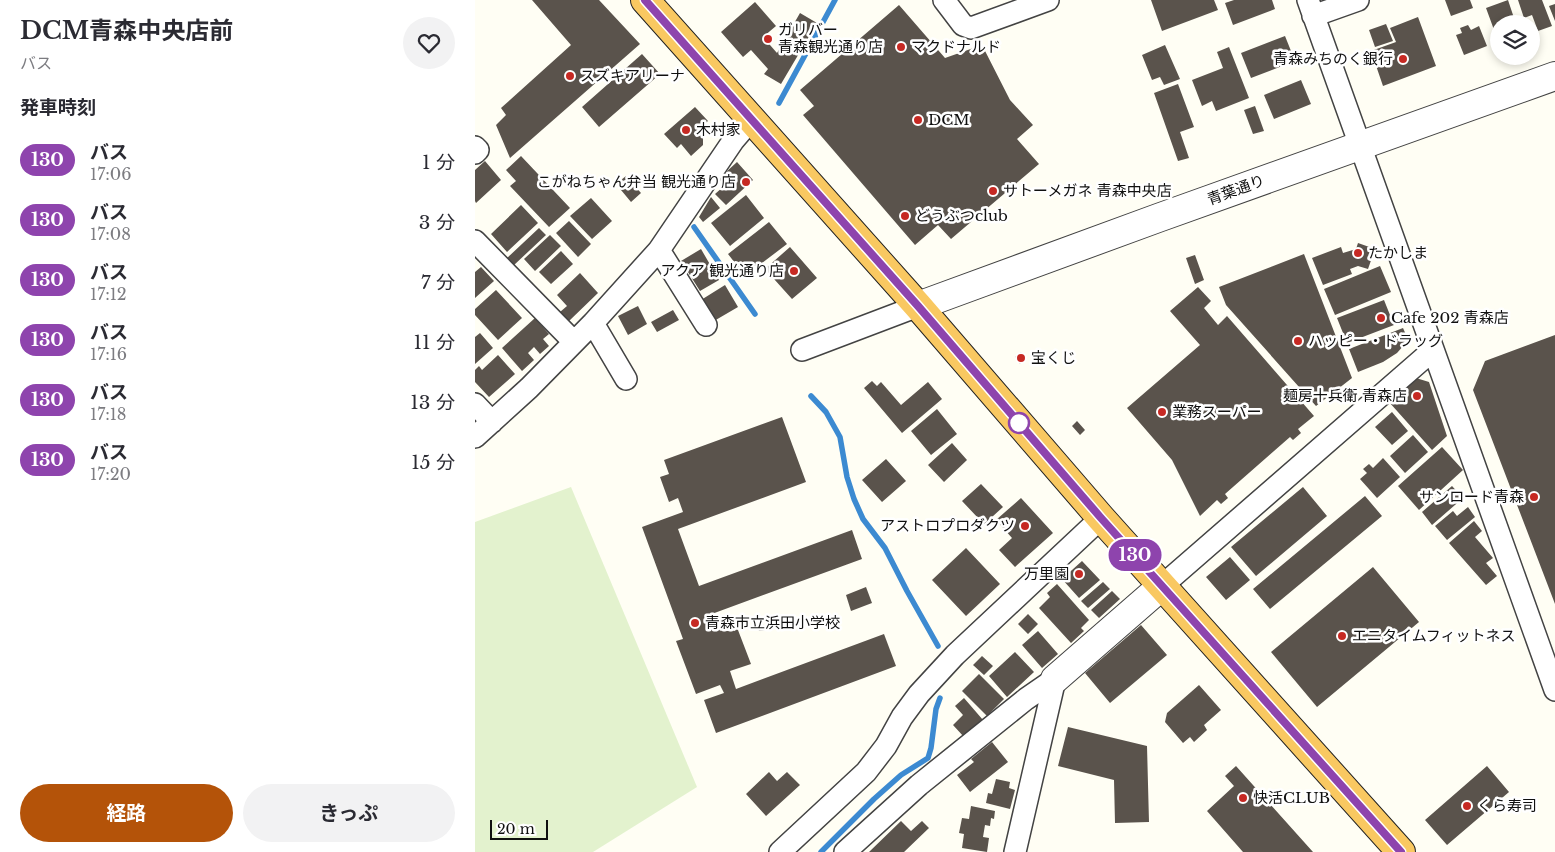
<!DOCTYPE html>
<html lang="ja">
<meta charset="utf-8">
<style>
:root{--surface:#fff;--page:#f2f2f3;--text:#2b2b33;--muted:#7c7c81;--accent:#b45309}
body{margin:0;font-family:"Libre Baskerville","Noto Sans JP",serif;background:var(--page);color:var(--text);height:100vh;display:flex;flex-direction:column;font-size:19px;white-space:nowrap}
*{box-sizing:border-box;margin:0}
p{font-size:16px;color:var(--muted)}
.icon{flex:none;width:28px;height:28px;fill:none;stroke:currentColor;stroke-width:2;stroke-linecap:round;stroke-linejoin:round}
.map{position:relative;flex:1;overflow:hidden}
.panel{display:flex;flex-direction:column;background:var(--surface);width:475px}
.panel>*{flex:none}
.badge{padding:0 10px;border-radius:16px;font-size:18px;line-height:32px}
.controls{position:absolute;left:1015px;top:15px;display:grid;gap:10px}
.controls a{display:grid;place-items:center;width:50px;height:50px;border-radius:50%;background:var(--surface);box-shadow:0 2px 8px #0003;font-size:25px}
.scale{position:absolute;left:15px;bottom:12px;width:58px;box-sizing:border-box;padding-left:5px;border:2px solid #101010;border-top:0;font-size:14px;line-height:18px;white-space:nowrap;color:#101010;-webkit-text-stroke:4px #fff;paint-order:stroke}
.map>.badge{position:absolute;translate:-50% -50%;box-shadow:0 0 0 2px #fff}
h2{padding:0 20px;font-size:19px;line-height:45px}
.round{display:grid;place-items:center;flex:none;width:52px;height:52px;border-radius:26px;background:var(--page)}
.head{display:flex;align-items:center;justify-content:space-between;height:85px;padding:0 20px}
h1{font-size:24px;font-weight:700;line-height:38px}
.button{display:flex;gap:10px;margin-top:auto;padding:10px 20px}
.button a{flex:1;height:58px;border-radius:30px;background:var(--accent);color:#fff;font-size:20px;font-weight:700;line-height:58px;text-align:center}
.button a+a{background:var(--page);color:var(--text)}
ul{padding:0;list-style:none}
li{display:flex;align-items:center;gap:15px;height:60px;padding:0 20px}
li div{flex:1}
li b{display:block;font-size:19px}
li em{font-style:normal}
li .badge{min-width:55px;font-weight:700;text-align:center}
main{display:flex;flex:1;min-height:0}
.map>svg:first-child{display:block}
</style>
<main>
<section class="panel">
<div class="head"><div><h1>DCM青森中央店前</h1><p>バス</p></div><a class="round"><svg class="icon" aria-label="heart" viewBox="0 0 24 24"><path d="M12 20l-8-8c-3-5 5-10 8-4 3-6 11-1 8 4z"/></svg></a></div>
<h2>発車時刻</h2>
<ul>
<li><span class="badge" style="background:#8e44ad;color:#fff">130</span><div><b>バス</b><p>17:06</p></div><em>1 分</em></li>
<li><span class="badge" style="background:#8e44ad;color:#fff">130</span><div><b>バス</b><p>17:08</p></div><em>3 分</em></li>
<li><span class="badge" style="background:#8e44ad;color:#fff">130</span><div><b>バス</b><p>17:12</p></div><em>7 分</em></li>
<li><span class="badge" style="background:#8e44ad;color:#fff">130</span><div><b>バス</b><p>17:16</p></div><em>11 分</em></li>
<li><span class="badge" style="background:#8e44ad;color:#fff">130</span><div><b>バス</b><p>17:18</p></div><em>13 分</em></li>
<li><span class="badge" style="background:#8e44ad;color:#fff">130</span><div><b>バス</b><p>17:20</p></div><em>15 分</em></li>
</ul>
<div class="button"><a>経路</a><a>きっぷ</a></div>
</section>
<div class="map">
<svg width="1080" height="852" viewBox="0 0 1080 852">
<rect width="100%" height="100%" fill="#fffef4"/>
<path fill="#e3f2ce" d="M 96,487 L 222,787 L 118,852 L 0,852 L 0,522 Z"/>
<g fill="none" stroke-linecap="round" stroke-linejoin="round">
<path stroke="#3c8ad1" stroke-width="5.5" d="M 304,103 L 360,0
M 219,227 L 280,314
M 336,396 L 351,412 L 365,437 L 372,477 L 379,499 L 388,519 L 410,548 L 432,591 L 463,646
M 346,852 L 399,799 L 426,775 L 453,758 L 456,748 L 461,709 L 465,698"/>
</g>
<path fill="#5a534c" d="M 57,0 L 124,0 L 165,44 L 35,158 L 21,125 L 31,115 L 26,108 L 96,45 Z
M 676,0 L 739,0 L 743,10 L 687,31 Z
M 759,0 L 797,0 L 800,9 L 758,25 L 750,3 Z
M 970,0 L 995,0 L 998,8 L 976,16 Z
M 1033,0 L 1041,24 L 1024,24 L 1024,38 L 1022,38 L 1011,8 Z
M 1043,0 L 1067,0 L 1077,26 L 1063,31 L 1057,15 L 1049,18 Z
M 280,2 L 301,26 L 288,37 L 302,53 L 325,13 L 342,23 L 306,84 L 289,74 L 293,69 L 276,50 L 268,57 L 246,32 Z
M 1080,4 L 1080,21 L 1074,6 Z
M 424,5 L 470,58 L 507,45 L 535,100 L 558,125 L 542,139 L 564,164 L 476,239 L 463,225 L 440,245 L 328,115 L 339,106 L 325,90 Z
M 943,17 L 961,66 L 908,86 L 896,51 L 921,42 L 915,28 Z
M 911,24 L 918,41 L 900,47 L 894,30 Z
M 993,25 L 996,30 L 1004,26 L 1012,46 L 989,55 L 981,35 L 987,33 L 985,28 Z
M 810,36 L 820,61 L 776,78 L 766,53 Z
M 690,45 L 705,79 L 689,85 L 685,77 L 677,80 L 667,55 Z
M 754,47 L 774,98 L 741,111 L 737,101 L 727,106 L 717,80 L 748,68 L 742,52 Z
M 167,54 L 185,74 L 124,127 L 107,107 Z
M 826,80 L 836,104 L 799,119 L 789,95 Z
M 703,84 L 719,127 L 705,132 L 714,158 L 703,161 L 679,93 Z
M 780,106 L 789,131 L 778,134 L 769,110 Z
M 220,107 L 233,121 L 228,125 L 228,145 L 216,156 L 206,144 L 202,148 L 189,134 Z
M 46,156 L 95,208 L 74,227 L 35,186 L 41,181 L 31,170 Z
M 10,161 L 26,180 L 1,203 L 0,201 L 0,170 Z
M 262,162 L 278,180 L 251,205 L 240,194 L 248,187 L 250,173 Z
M 151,176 L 166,193 L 156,202 L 141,184 Z
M 271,195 L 289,218 L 255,246 L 236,223 Z
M 236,197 L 245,208 L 228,222 L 224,217 Z
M 116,198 L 137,221 L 117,239 L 95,216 Z
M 46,205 L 63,223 L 32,252 L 16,234 Z
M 94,221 L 116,244 L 103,257 L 81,233 Z
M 294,222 L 312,244 L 270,276 L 253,254 Z
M 64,228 L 71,235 L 38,266 L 31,259 Z
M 75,235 L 86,246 L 60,271 L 49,259 Z
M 883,243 L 900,249 L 893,269 L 883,266 L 875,269 L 877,274 L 848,285 L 837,258 L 866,247 L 868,253 L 881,249 Z
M 315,247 L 342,278 L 317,299 L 290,269 Z
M 226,249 L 244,280 L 225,291 L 206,261 Z
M 86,251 L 98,264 L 76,284 L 64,272 Z
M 829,254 L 877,378 L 841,406 L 751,305 L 744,287 Z
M 720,255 L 729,280 L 720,284 L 711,258 Z
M 905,266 L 916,292 L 860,315 L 849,289 Z
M 6,267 L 19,281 L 0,298 L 0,272 Z
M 105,273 L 123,293 L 94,321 L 85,312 L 92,306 L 82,295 Z
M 250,285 L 263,307 L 239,321 L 226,300 Z
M 723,287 L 736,301 L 729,308 L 743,325 L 752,316 L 839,416 L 823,429 L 826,433 L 818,440 L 815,437 L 750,494 L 753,498 L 746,504 L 742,500 L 725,516 L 697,460 L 652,408 L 725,345 L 695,311 Z
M 21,290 L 47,318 L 23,340 L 0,315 L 0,309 Z
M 909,300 L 919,325 L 872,343 L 862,318 Z
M 163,306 L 172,324 L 153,335 L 143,316 Z
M 198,310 L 204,320 L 182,332 L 176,322 Z
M 60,318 L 74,334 L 68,339 L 74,346 L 65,354 L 59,347 L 53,353 L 59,360 L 47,371 L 27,348 Z
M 928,328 L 932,337 L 929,345 L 922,353 L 908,362 L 883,372 L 874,349 Z
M 5,333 L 18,348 L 0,364 L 0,337 Z
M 1080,335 L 1080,604 L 998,390 L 1010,361 Z
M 546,352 L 551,359 L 545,364 L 540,357 Z
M 23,355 L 40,374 L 14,397 L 0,382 L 0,370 L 4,366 L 7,370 Z
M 941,378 L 954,382 L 972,436 L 957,450 L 914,402 Z
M 397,381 L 402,386 L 406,382 L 426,405 L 453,382 L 467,399 L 427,433 L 389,388 Z
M 462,409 L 482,434 L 456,455 L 436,431 Z
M 917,412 L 933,431 L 917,445 L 900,427 Z
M 307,417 L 331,482 L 203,529 L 224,586 L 377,530 L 387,559 L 234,615 L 238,624 L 258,617 L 276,664 L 255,671 L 261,689 L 409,634 L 421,666 L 241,733 L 229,700 L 249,693 L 245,685 L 221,694 L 201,641 L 208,639 L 167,527 L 208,512 L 203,498 L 194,502 L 185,477 L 194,474 L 189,460 Z
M 602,421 L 610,430 L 605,435 L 597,426 Z
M 938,435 L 953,452 L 930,473 L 915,456 Z
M 477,443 L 492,460 L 469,482 L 453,465 Z
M 967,447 L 988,470 L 944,510 L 923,486 Z
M 908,458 L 925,477 L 902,498 L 885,479 L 892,473 L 888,469 L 894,464 L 898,468 Z
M 411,459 L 431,481 L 407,502 L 387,480 Z
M 506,484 L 528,507 L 506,527 L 501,522 L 504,519 L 487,501 Z
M 977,486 L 988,498 L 957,525 L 947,512 Z
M 828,487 L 852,516 L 781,576 L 756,547 Z
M 890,496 L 907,516 L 795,609 L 778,589 Z
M 546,498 L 578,533 L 540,567 L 524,550 L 537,538 L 521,520 Z
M 993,507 L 1000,517 L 972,540 L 960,526 L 978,511 L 982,516 Z
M 999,521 L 1007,531 L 1000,537 L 1018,558 L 1011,563 L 1022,576 L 1011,585 L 974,543 Z
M 491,548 L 525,584 L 491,616 L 457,580 Z
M 755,557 L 775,580 L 751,600 L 731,577 Z
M 607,561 L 625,580 L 604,598 L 587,579 Z
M 898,567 L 944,622 L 842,707 L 796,652 Z
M 628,582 L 635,589 L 613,608 L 606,601 Z
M 582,584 L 614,620 L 606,628 L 609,631 L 596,643 L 564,608 L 575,597 L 572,593 Z
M 391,587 L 397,603 L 376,611 L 371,595 Z
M 637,591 L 645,599 L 624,618 L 616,610 Z
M 553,614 L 563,624 L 553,634 L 543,624 Z
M 285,616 L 290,630 L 284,631 L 280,618 Z
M 666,625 L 692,655 L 635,703 L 610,673 Z
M 563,631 L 583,654 L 567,668 L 547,645 Z
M 540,652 L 559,672 L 532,697 L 514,676 Z
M 507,656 L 518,666 L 509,675 L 498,665 Z
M 504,674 L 529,699 L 512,716 L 487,691 Z
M 724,685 L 746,710 L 729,725 L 732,730 L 719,742 L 715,737 L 708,743 L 690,722 L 692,713 Z
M 489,698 L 508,720 L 489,737 L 478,725 L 488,715 L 480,706 Z
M 593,727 L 672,746 L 674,822 L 640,823 L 639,780 L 583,766 Z
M 517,742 L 533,762 L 495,792 L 482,775 L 499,762 L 496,759 Z
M 761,766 L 838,852 L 768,852 L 732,811 L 759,786 L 750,776 Z
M 1012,766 L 1034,792 L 972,845 L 950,820 Z
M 294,772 L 302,781 L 312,772 L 325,785 L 291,816 L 271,794 Z
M 521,779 L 535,782 L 534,788 L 540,790 L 535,809 L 511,803 L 513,793 L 517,794 Z
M 496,806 L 520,811 L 519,819 L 516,818 L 515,826 L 510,825 L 508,837 L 514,838 L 512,852 L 487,848 L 489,834 L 484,833 L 487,818 L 494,819 Z
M 426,821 L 436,831 L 447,821 L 454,828 L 429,852 L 394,852 Z"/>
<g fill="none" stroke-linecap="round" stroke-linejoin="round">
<g stroke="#434343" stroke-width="24">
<path id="minor" d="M 469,0 L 488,25 L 496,28 L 573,0
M 833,0 L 1080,690
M 838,16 L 883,0
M 0,147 L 3,150 L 0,153
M 0,241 L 99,342
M 184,250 L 231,325
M 118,323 L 151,379
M 327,350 L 443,306
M 0,404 L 17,422
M 0,437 L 54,388 L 118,323 L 184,250 L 258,141 L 276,120
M 688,585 L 958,350
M 305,852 L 391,772 L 411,746 L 427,717 L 444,694 L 480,655 L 626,518
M 370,852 L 444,785 L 551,699 L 580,679
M 540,852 L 580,679"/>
</g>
<g stroke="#434343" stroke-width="30">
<path id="tertiary" d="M 443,306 L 683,218 L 1080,76
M 580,679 L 688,585"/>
</g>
<g stroke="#212121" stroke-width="30">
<path id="trunk" d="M 170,0 L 443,306 L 626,518 L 926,852"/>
</g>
<use href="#minor" stroke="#fff" stroke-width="21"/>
<use href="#tertiary" stroke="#fff" stroke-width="28"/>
<use href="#trunk" stroke="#f9c861" stroke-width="28"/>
</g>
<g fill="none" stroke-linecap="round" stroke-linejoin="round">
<g stroke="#fff" stroke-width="11">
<path id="line" d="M 170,0 L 443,306 L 626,518 L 926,852"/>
</g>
<use href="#line" stroke="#8e44ad" stroke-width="8"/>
</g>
<g fill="#c62923" stroke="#fff" stroke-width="2">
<circle cx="293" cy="39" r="5"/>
<circle cx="426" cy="47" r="5"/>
<circle cx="928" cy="59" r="5"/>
<circle cx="95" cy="76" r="5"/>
<circle cx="443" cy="120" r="5"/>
<circle cx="211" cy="130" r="5"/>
<circle cx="271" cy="182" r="5"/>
<circle cx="518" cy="191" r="5"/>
<circle cx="430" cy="216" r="5"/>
<circle cx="883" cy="253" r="5"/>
<circle cx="319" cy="271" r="5"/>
<circle cx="906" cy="318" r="5"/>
<circle cx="823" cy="341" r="5"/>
<circle cx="546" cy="358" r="5"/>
<circle cx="942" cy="396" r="5"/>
<circle cx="687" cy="412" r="5"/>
<circle cx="1059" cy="497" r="5"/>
<circle cx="550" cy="526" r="5"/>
<circle cx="604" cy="574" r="5"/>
<circle cx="220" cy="623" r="5"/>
<circle cx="867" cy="636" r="5"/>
<circle cx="768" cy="798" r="5"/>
<circle cx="992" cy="806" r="5"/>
</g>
<circle fill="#fff" stroke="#8e44ad" stroke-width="2.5" cx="544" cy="423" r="10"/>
<g text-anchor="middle" stroke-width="5" stroke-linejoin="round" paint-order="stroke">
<g font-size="15" fill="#101010" stroke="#fff" text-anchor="start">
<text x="303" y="35">ガリバー<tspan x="303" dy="17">青森観光通り店</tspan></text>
<text x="436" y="52">マクドナルド</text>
<text x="918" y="64" text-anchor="end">青森みちのく銀行</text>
<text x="105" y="81">スズキアリーナ</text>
<text x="453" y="125">DCM</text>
<text x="221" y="135">木村家</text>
<text x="261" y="187" text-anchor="end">こがねちゃん弁当 観光通り店</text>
<text x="528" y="196">サトーメガネ 青森中央店</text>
<text x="440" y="221">どうぶつclub</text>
<text x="893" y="258">たかしま</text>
<text x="309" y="276" text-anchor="end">アクア 観光通り店</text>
<text x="916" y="323">Cafe 202 青森店</text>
<text x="833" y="346">ハッピー・ドラッグ</text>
<text x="556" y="363">宝くじ</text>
<text x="932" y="401" text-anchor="end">麺房十兵衛 青森店</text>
<text x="697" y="417">業務スーパー</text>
<text x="1049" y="502" text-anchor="end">サンロード青森</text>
<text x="540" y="531" text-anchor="end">アストロプロダクツ</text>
<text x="594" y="579" text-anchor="end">万里園</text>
<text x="230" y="628">青森市立浜田小学校</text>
<text x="877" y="641">エニタイムフィットネス</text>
<text x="778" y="803">快活CLUB</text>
<text x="1002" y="811">くら寿司</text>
</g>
<g font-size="15" fill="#101010" stroke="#fff">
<text transform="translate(761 190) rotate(-20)" y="5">青葉通り</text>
</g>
</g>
</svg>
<div class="controls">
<a><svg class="icon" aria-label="layers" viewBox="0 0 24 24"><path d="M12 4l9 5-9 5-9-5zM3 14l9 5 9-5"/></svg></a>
</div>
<div class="scale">20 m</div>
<b class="badge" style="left:660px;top:555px;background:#8e44ad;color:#fff">130</b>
</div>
</main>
